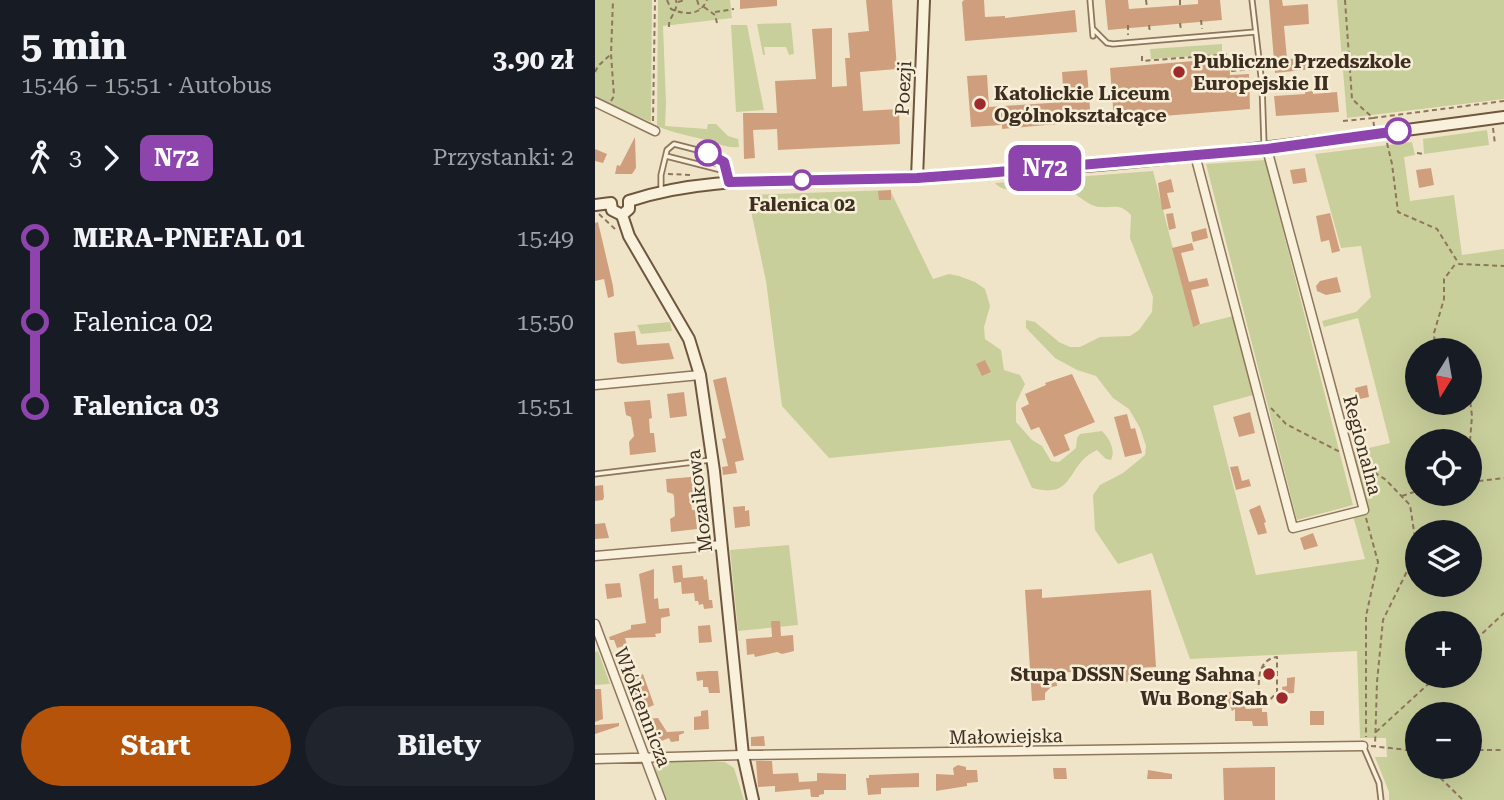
<!DOCTYPE html>
<html lang="pl">
<meta charset="utf-8">
<style>
:root{--surface:#171b24;--page:#20242c;--text:#f1f3f6;--muted:#9ea1a6;--accent:#b45309}
body{margin:0;font-family:"Roboto Serif",serif;background:var(--page);color:var(--text);height:100vh;display:flex;flex-direction:column;font-size:26px;white-space:nowrap}
*{box-sizing:border-box;margin:0}
p{font-size:23px;color:var(--muted)}
.icon{flex:none;width:38px;height:38px;fill:none;stroke:currentColor;stroke-width:2;stroke-linecap:round;stroke-linejoin:round}
.map{position:relative;flex:1;overflow:hidden}
.sheet{display:flex;flex-direction:column;background:var(--surface);width:595px}
.sheet>*{flex:none}
.badge{padding:0 14px;border-radius:10px;font-size:24px;line-height:46px}
.needle{width:46px;rotate:191deg}
.fabs{position:absolute;left:810px;top:338px;display:grid;gap:14px}
.fabs a{display:grid;place-items:center;width:77px;height:77px;border-radius:50%;background:var(--surface);box-shadow:0 7px 28px #0002;font-size:35px}
.map>.badge{position:absolute;translate:-50% -50%;box-shadow:0 0 0 4px #fff}
.legs{display:flex;align-items:center;gap:10px;height:77px;padding:0 21px;font-size:23px}
.legs p{margin-inline-start:auto}
.head{display:flex;align-items:center;justify-content:space-between;height:119px;padding:0 21px}
h1{font-size:38px;font-weight:700;line-height:52px}
.cta{display:flex;gap:14px;margin-top:auto;padding:14px 21px}
.cta a{flex:1;height:80px;border-radius:42px;background:var(--accent);color:#fff;font-size:28px;font-weight:700;line-height:80px;text-align:center}
.cta a+a{background:var(--page);color:var(--text)}
ul{padding:0 21px;list-style:none}
li{display:flex;align-items:center;gap:24px;height:84px;font-size:26px}
li i{display:grid;place-items:center;width:10px;height:100%;margin:0 9px;background:currentColor}
li i::after{content:'';width:18px;height:18px;margin:-9px;border:5px solid;border-radius:50%;background:var(--surface)}
li p{margin-inline-start:auto}
li:first-child i{background:linear-gradient(#0000 50%,currentColor 0)}
li:last-child i{background:linear-gradient(currentColor 50%,#0000 0)}
main{display:flex;flex:1;min-height:0}
.map>svg:first-child{display:block}
</style>
<main>
<section class="sheet">
<div class="head"><div><h1>5 min</h1><p>15:46 – 15:51 · Autobus</p></div><b>3.90 zł</b></div>
<div class="legs"><svg class="icon" aria-label="walk" viewBox="0 0 24 24"><circle cx="13" cy="4" r="2"/><path d="M13 8l-2 6 4 7M11 14l-3 7M7 12l3-4h3l4 4"/></svg>3<svg class="icon" aria-label="forward" viewBox="0 0 24 24"><path d="M9 5l7 7-7 7"/></svg><b class="badge" style="background:#8e44ad;color:#fff">N72</b><p>Przystanki: 2</p></div>
<ul>
<li><i style="color:#8e44ad"></i><b>MERA-PNEFAL 01</b><p>15:49</p></li>
<li><i style="color:#8e44ad"></i><span>Falenica 02</span><p>15:50</p></li>
<li><i style="color:#8e44ad"></i><b>Falenica 03</b><p>15:51</p></li>
</ul>
<div class="cta"><a>Start</a><a>Bilety</a></div>
</section>
<div class="map">
<svg width="909" height="800" viewBox="0 0 909 800">
<rect width="100%" height="100%" fill="#f0e4c8"/>
<path fill="#c9cf9b" fill-rule="evenodd" d="M 0,0 L 57,0 L 56,122 L 0,98 Z
M 63,0 L 135,0 L 137,18 L 68,26 L 71,103 L 70,126 L 112,129 L 113,124 L 121,124 L 133,136 L 143,139 L 144,147 C 133,148 127,145 117,142 C 98,136 80,134 62,126 Z
M 742,0 L 909,0 L 909,99 L 752,118 Z
M 196,23 L 199,54 L 194,55 L 191,47 L 169,47 L 170,55 L 168,55 L 162,24 Z
M 136,25 L 152,25 L 169,110 L 141,112 Z
M 627,44 L 627,54 L 556,59 L 555,49 Z
M 892,130 L 894,145 L 829,154 L 828,139 Z
M 817,142 L 820,155 L 809,157 L 815,201 L 859,195 L 867,255 L 909,249 L 909,800 L 794,800 L 794,792 L 780,757 L 792,757 L 791,738 L 765,738 L 762,651 L 595,659 L 557,553 L 523,564 L 500,530 L 498,495 L 505,485 L 528,473 L 550,455 L 551,446 L 545,428 L 534,409 L 518,398 L 501,376 L 482,370 L 460,358 L 431,328 L 431,320 L 440,322 L 464,342 L 475,347 L 485,347 L 505,337 L 535,336 L 544,330 L 557,312 L 558,297 L 535,238 L 536,215 C 524,203 521,208 505,207 C 490,206 482,190 465,189 C 448,189 411,197 400,183 L 558,171 L 598,326 L 638,316 L 658,395 L 618,406 L 661,575 L 770,559 L 758,516 L 771,512 L 757,452 L 795,443 L 763,318 L 729,327 L 727,321 L 761,312 L 776,297 L 766,246 L 746,248 L 720,154 ZM 822,350 L 875,350 L 875,402 L 822,402 ZM 822,441 L 875,441 L 875,494 L 822,494 ZM 822,532 L 875,532 L 875,584 L 822,584 ZM 822,623 L 875,623 L 875,676 L 822,676 ZM 822,714 L 875,714 L 875,766 L 822,766 Z
M 670,160 L 758,505 L 702,520 L 611,164 Z
M 295,190 L 338,279 L 354,274 L 364,276 L 380,282 L 390,289 L 395,306 L 389,327 L 390,339 L 406,350 L 409,370 L 425,375 L 430,384 L 421,403 L 421,422 L 437,440 L 447,446 L 456,461 L 464,462 L 481,448 L 482,438 L 485,434 L 507,431 C 514,438 521,450 516,460 L 511,459 L 502,450 C 470,464 482,500 437,488 L 415,440 L 234,458 L 187,406 L 171,281 L 153,197 L 155,195 Z
M 75,322 L 77,331 L 46,334 L 42,325 Z
M 194,545 L 203,625 L 143,631 L 135,550 Z
M 3,651 L 15,684 L 0,685 L 0,652 Z
M 72,762 L 130,762 L 139,768 L 149,800 L 71,800 L 59,768 Z"/>
<path fill="#cf9f7d" d="M 145,0 L 182,0 L 182,6 L 145,9 Z
M 271,0 L 297,0 L 302,69 L 265,72 L 268,111 L 304,109 L 305,144 L 183,150 L 182,129 L 158,130 L 160,158 L 149,159 L 148,113 L 182,113 L 180,81 L 221,79 L 217,29 L 237,28 L 237,87 L 252,86 L 250,58 L 255,58 L 253,33 L 274,31 Z
M 369,0 L 389,0 L 390,17 L 410,16 L 410,18 L 480,10 L 482,32 L 370,41 L 367,2 Z
M 510,0 L 533,0 L 534,9 L 603,4 L 603,0 L 625,0 L 627,20 L 513,30 Z
M 674,0 L 687,0 L 688,6 L 713,4 L 714,24 L 689,26 L 692,59 L 736,58 L 737,67 L 680,73 Z
M 634,58 L 635,75 L 654,74 L 655,109 L 519,120 L 515,68 Z
M 492,70 L 496,121 L 407,129 L 407,125 L 376,127 L 372,76 L 392,75 L 394,107 L 469,102 L 467,72 Z
M 718,91 L 718,94 L 742,92 L 744,112 L 681,116 L 679,96 L 710,94 L 710,92 Z
M 40,137 L 41,168 L 37,174 L 20,174 L 22,165 L 25,166 Z
M 0,149 L 12,154 L 8,163 L 0,161 Z
M 710,168 L 712,182 L 698,184 L 695,170 Z
M 836,168 L 839,185 L 824,188 L 821,170 Z
M 576,179 L 579,192 L 572,193 L 576,208 L 567,210 L 563,183 Z
M 296,190 L 296,200 L 284,200 L 283,191 Z
M 578,213 L 581,228 L 574,230 L 571,214 Z
M 735,213 L 745,251 L 737,253 L 734,240 L 726,242 L 721,216 Z
M 3,222 L 18,286 L 19,296 L 13,298 L 9,279 L 0,281 L 0,223 Z
M 611,228 L 613,238 L 598,242 L 596,232 Z
M 597,243 L 599,250 L 586,253 L 594,282 L 612,278 L 614,286 L 596,290 L 605,324 L 598,327 L 577,248 Z
M 742,277 L 746,292 L 731,295 L 722,291 L 721,286 L 725,281 Z
M 40,331 L 42,345 L 74,343 L 79,359 L 27,364 L 22,362 L 19,333 Z
M 390,360 L 396,372 L 387,376 L 381,364 Z
M 477,374 L 500,422 L 469,435 L 475,450 L 459,457 L 444,427 L 436,430 L 426,408 L 434,404 L 430,394 L 451,385 L 450,383 Z
M 131,377 L 149,460 L 140,462 L 142,473 L 128,475 L 127,467 L 133,466 L 127,439 L 131,438 L 118,380 Z
M 772,385 L 774,397 L 765,399 L 764,396 L 761,396 L 760,388 Z
M 89,392 L 92,416 L 75,418 L 72,394 Z
M 55,400 L 57,418 L 54,419 L 55,433 L 59,433 L 61,452 L 35,455 L 34,442 L 39,436 L 36,417 L 31,415 L 29,402 Z
M 655,412 L 660,433 L 644,437 L 638,417 Z
M 532,414 L 536,429 L 540,428 L 547,453 L 530,457 L 519,417 Z
M 643,466 L 647,481 L 654,479 L 656,486 L 641,490 L 635,467 Z
M 96,477 L 99,496 L 95,496 L 97,510 L 100,510 L 102,529 L 76,532 L 75,519 L 80,516 L 79,496 L 78,494 L 72,492 L 71,479 Z
M 8,485 L 9,497 L 8,500 L 0,501 L 0,486 Z
M 665,505 L 671,522 L 669,523 L 672,533 L 663,535 L 654,510 Z
M 150,506 L 150,511 L 154,510 L 155,526 L 140,528 L 138,507 Z
M 10,523 L 14,538 L 0,539 L 0,524 Z
M 718,533 L 723,546 L 709,550 L 705,538 Z
M 87,565 L 88,578 L 108,576 L 109,580 L 112,579 L 114,600 L 117,600 L 118,608 L 109,609 L 108,604 L 104,605 L 103,601 L 100,601 L 99,593 L 87,594 L 86,582 L 79,583 L 77,566 Z
M 59,569 L 59,599 L 63,598 L 64,609 L 74,608 L 75,616 L 66,618 L 66,633 L 60,634 L 61,637 L 30,638 L 32,645 L 22,648 L 19,640 L 15,640 L 14,637 L 36,629 L 36,625 L 51,623 L 44,574 Z
M 25,583 L 27,597 L 12,599 L 10,584 Z
M 447,589 L 447,598 L 556,590 L 561,667 L 539,668 L 540,681 L 527,682 L 527,669 L 461,673 L 462,686 L 456,687 L 450,693 L 450,700 L 437,701 L 430,590 Z
M 176,621 L 185,621 L 186,636 L 198,635 L 199,651 L 187,654 L 182,652 L 160,657 L 159,654 L 152,655 L 151,639 L 177,637 Z
M 115,625 L 117,642 L 104,643 L 103,626 Z
M 114,671 L 123,671 L 125,693 L 114,693 L 113,687 L 108,687 L 108,680 L 102,681 L 101,672 Z
M 48,674 L 59,705 L 52,708 L 51,703 L 44,706 L 34,679 Z
M 700,677 L 699,693 L 688,694 L 687,687 L 692,686 L 692,678 Z
M 0,689 L 6,689 L 8,719 L 0,722 Z
M 642,689 L 651,709 L 667,708 L 667,712 L 672,712 L 673,726 L 658,726 L 657,721 L 640,721 L 640,709 L 637,711 L 630,694 Z
M 113,710 L 114,729 L 99,730 L 99,717 L 106,716 L 106,711 Z
M 715,711 L 729,711 L 729,725 L 715,725 Z
M 63,718 L 72,732 L 89,731 L 89,733 L 84,735 L 84,741 L 76,742 L 74,738 L 61,743 L 58,742 L 50,719 Z
M 24,723 L 24,726 L 0,734 L 0,725 Z
M 169,736 L 170,746 L 156,746 L 156,737 Z
M 161,761 L 177,761 L 178,774 L 203,773 L 204,782 L 222,781 L 222,773 L 251,774 L 251,790 L 229,790 L 229,794 L 224,795 L 224,797 L 216,797 L 215,789 L 180,792 L 180,786 L 163,787 Z
M 363,765 L 371,767 L 371,770 L 382,770 L 383,782 L 372,783 L 372,786 L 341,791 L 341,774 L 359,775 L 358,768 Z
M 680,767 L 680,800 L 629,800 L 628,768 Z
M 458,768 L 471,768 L 472,779 L 459,779 Z
M 553,770 L 577,774 L 577,779 L 552,779 Z
M 324,773 L 324,787 L 286,788 L 286,794 L 273,795 L 271,778 L 274,778 L 274,775 Z"/>
<g fill="none" stroke-linecap="round" stroke-linejoin="round">
<g stroke="#8d765c" stroke-width="7">
<path id="lane" d="M 495,0 L 498,36
M 657,0 L 667,85 L 669,144
M 498,29 L 512,43 L 518,44 L 660,32
M 71,156 L 130,171
M 66,190 L 66,175 L 72,150 L 79,144 L 114,153 L 129,162 L 134,181
M 0,474 L 116,460
M 769,748 L 784,783 L 786,800"/>
</g>
<g stroke="#8d765c" stroke-width="11">
<path id="street" d="M 0,102 L 60,131
M 600,155 L 698,528 L 769,510 L 672,149
M 0,385 L 105,375
M 0,556 L 127,545
M 0,624 L 66,800
M 0,759 L 148,755 L 768,746"/>
</g>
<g stroke="#6f573f" stroke-width="14">
<path id="secondary" d="M 322,178 L 329,0
M 34,201 C 94,181 155,181 218,180 C 271,179 324,178 377,174 C 555,164 732,141 909,117
M 16,203 L 17,210 L 27,215 L 34,209 L 34,201
M 0,205 L 16,203
M 27,215 L 34,236 L 94,339 L 105,375 L 119,471 L 148,755 L 158,800"/>
</g>
<path stroke="#8d765c" stroke-width="2" stroke-dasharray="5 3.5" stroke-linecap="butt" d="M 72,0 L 76,9 C 90,15 105,16 112,0
M 102,0 L 105,9
M 551,0 L 552,8
M 585,0 L 585,5
M 750,0 L 757,99 L 778,118 L 909,101
M 83,2 L 90,0
M 109,7 L 120,15 L 122,23
M 120,12 L 139,9
M 606,20 L 607,29
M 585,23 L 586,30
M 533,25 L 533,35
M 554,25 L 555,33
M 74,27 C 73,17 84,11 81,0
M 547,56 L 547,61 L 636,54 L 637,71 L 659,69
M 0,72 L 3,66 L 15,55
M 16,101 L 19,96 L 16,54 L 18,0
M 58,121 L 60,0
M 748,121 L 778,118 L 779,126
M 898,128 L 900,144
M 792,143 L 797,164 L 803,212 L 842,229 L 864,264 L 909,266
M 822,153 L 828,154
M 73,174 L 98,175
M 4,214 L 20,229
M 840,350 L 839,333 L 849,299 L 849,279 L 861,263
M 676,408 L 691,424 L 745,452
M 875,441 L 877,416 L 875,400
M 765,463 L 791,480 L 815,505 L 822,551 L 788,620 L 782,682 L 780,746
M 875,482 L 909,478
M 807,496 L 822,491
M 771,518 L 783,562 L 771,616 L 771,737
M 875,645 L 909,613
M 666,668 L 673,666 L 680,669
M 664,702 C 664,685 660,660 682,657 L 682,692 L 673,702
M 781,732 L 842,676
M 776,746 L 822,751
M 875,750 L 909,750
M 833,766 L 868,800"/>
<use href="#lane" stroke="#faf1dc" stroke-width="3.5"/>
<use href="#street" stroke="#faf1dc" stroke-width="8"/>
<use href="#secondary" stroke="#faf1dc" stroke-width="10"/>
</g>
<g fill="none" stroke-linecap="round" stroke-linejoin="round">
<g stroke="#fff" stroke-width="16">
<path id="line-1" d="M 113,153 L 129,162 L 134,182 L 322,178 L 391,173 L 672,149 L 803,131"/>
</g>
<use href="#line-1" stroke="#8e44ad" stroke-width="10"/>
</g>
<g fill="#9e2a2b" stroke="#f7eed8" stroke-width="2.5">
<circle cx="584" cy="72" r="7"/>
<circle cx="385" cy="104" r="7"/>
<circle cx="674" cy="674" r="7"/>
<circle cx="687" cy="698" r="7"/>
</g>
<g fill="#fff" stroke="#8e44ad" stroke-width="3.5">
<circle cx="803" cy="131" r="12"/>
<circle cx="113" cy="153" r="12"/>
<circle cx="207" cy="180" r="9"/>
</g>
<g text-anchor="middle" stroke-width="5" stroke-linejoin="round" paint-order="stroke">
<g font-size="19" font-weight="bold" fill="#3d2e20" stroke="#f7eed8" text-anchor="start">
<text x="598" y="68">Publiczne Przedszkole<tspan x="598" dy="22">Europejskie II</tspan></text>
<text x="399" y="100">Katolickie Liceum<tspan x="399" dy="22">Ogólnokształcące</tspan></text>
<text x="660" y="681" text-anchor="end">Stupa DSSN Seung Sahna</text>
<text x="673" y="705" text-anchor="end">Wu Bong Sah</text>
</g>
<g font-size="19" fill="#3d2e20" stroke="#f7eed8">
<text transform="translate(308 88) rotate(-87)" y="7">Poezji</text>
<text transform="translate(768 445) rotate(75)" y="7">Regionalna</text>
<text transform="translate(104 501) rotate(-97)" y="7">Mozaikowa</text>
<text transform="translate(48 707) rotate(69)" y="7">Włókiennicza</text>
<text transform="translate(411 736) rotate(-1)" y="7">Małowiejska</text>
</g>
<g font-size="19" font-weight="bold" fill="#3d2e20" stroke="#f7eed8">
<text x="207" y="211">Falenica 02</text>
</g>
</g>
</svg>
<div class="fabs">
<a><svg class="needle" viewBox="-14 -14 28 28"><path d="M0-13l5 13h-10z" fill="#e53935"/><path d="M0 13l5-13h-10z" fill="#9ea1a6"/></svg></a>
<a><svg class="icon" aria-label="locate" viewBox="0 0 24 24"><circle cx="12" cy="12" r="6"/><path d="M12 2v4M12 18v4M2 12h4M18 12h4"/></svg></a>
<a><svg class="icon" aria-label="layers" viewBox="0 0 24 24"><path d="M12 4l9 5-9 5-9-5zM3 14l9 5 9-5"/></svg></a>
<a>+</a>
<a>−</a>
</div>
<b class="badge" style="left:450px;top:168px;background:#8e44ad;color:#fff">N72</b>
</div>
</main>
